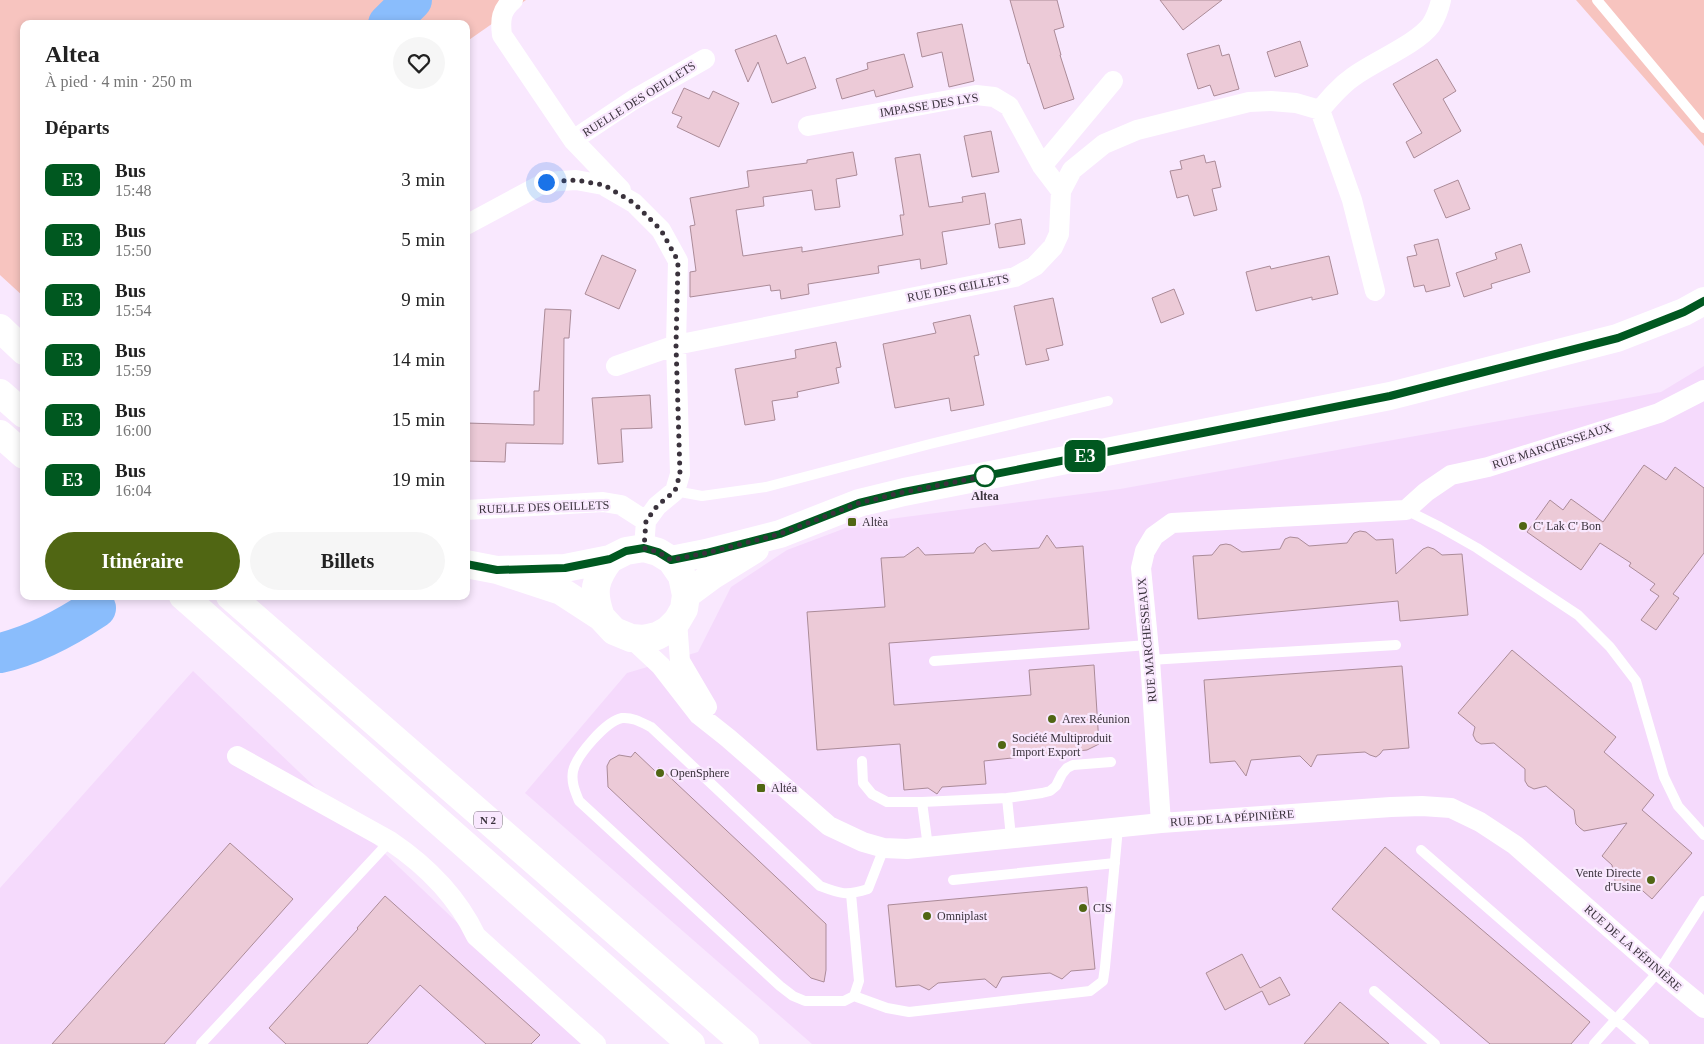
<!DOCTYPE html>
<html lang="fr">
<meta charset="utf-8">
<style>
:root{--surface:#fff;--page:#f6f6f6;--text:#222;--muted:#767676;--accent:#506613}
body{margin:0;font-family:Georgia,serif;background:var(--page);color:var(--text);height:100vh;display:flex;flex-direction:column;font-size:19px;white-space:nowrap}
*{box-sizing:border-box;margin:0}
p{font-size:16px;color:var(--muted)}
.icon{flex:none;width:28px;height:28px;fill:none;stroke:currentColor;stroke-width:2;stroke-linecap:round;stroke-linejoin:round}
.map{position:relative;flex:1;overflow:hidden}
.drawer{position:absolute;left:20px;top:20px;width:450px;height:580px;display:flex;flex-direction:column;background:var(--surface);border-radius:10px;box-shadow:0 2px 8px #0003}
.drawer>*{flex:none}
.badge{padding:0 10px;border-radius:8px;font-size:18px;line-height:32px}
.you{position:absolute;width:25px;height:25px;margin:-12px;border:4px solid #fff;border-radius:50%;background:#1a73e8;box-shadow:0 0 0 8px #1a73e833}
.map>.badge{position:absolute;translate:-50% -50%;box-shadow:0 0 0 2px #fff}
h2{padding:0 25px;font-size:19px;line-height:45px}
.round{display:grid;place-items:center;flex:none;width:52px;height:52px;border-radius:26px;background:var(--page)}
.headline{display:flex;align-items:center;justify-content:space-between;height:85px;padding:0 25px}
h1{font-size:24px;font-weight:600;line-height:38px}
.action{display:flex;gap:10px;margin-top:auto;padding:10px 25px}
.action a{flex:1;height:58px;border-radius:30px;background:var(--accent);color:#fff;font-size:20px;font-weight:600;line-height:58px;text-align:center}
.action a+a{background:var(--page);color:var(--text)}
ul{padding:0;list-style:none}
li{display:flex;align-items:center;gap:15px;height:60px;padding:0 25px}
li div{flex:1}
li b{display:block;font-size:19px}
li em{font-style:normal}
li .badge{min-width:55px;font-weight:700;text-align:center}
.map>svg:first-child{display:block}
</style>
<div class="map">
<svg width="1704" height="1044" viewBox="0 0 1704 1044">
<rect width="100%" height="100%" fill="#f9e8fe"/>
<path fill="#f5dafc" d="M 1704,366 L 1704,1044 L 812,1044 L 525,793 L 627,673 L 698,652 L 731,587 L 787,550 L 859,523 L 1120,489 L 1661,392 Z
M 193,671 L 585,1044 L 0,1044 L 0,888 Z"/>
<path fill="#f7c4bf" d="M 0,0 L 526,0 L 466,42 L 466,24 L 24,24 L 24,297 L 0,275 Z
M 1576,0 L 1704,0 L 1704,146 Z"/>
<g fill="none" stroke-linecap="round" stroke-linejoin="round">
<path stroke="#8abdfc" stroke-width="40" d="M 388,24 L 412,0
M 0,653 C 35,645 66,628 96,608"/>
</g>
<path fill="#eccad7" stroke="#ab8b98" d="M 1010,0 L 1057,0 L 1064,27 L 1054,30 L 1061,55 L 1060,55 L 1074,99 L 1044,109 L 1029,63 L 1028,64 Z
M 1160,0 L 1222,0 L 1183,30 Z
M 962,24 L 974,81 L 949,87 L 942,52 L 922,57 L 917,33 Z
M 776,35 L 787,64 L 805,57 L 816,88 L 772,103 L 758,62 L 748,82 L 735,50 Z
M 1300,41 L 1308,66 L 1275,77 L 1267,52 Z
M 1219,45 L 1222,56 L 1229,54 L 1239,89 L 1214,96 L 1210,85 L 1198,89 L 1187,54 Z
M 904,54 L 913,87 L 876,97 L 874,90 L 842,99 L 836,79 L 868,69 L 867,63 Z
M 1437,59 L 1456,91 L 1443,99 L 1461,131 L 1414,158 L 1406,142 L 1422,133 L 1393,84 Z
M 684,88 L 709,99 L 713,91 L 739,103 L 719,147 L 677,127 L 682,117 L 672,113 Z
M 991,131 L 999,172 L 972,177 L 964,136 Z
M 853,152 L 857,175 L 836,179 L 840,207 L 815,210 L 812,190 L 763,197 L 764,206 L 736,210 L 743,256 L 802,247 L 802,252 L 903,235 L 900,215 L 904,215 L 895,158 L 920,154 L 929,207 L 963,202 L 962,197 L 985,193 L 990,224 L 942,232 L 947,264 L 921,269 L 920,259 L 878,266 L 879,273 L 808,284 L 809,294 L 781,299 L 780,290 L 771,291 L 770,285 L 690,297 L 690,272 L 696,271 L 690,226 L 695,225 L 690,198 L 749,187 L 747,171 L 807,163 L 807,160 Z
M 1204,155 L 1206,163 L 1215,161 L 1221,187 L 1212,189 L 1217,210 L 1194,216 L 1188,195 L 1177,198 L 1170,171 L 1182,169 L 1180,161 Z
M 1458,180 L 1470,209 L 1446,218 L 1434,190 Z
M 1021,219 L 1025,244 L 999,248 L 995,224 Z
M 1438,239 L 1450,286 L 1426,292 L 1424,285 L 1414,287 L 1407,257 L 1417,255 L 1414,245 Z
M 1521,244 L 1530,272 L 1491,284 L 1492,288 L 1464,297 L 1456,273 L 1497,259 L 1495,253 Z
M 602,255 L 636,270 L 619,309 L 585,294 Z
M 1329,256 L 1338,294 L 1312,300 L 1312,297 L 1256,311 L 1246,272 L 1270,266 L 1271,269 Z
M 1174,289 L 1184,314 L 1161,323 L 1152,298 Z
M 1053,298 L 1063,345 L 1046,349 L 1049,360 L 1026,365 L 1014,306 Z
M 545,309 L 571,310 L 569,338 L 564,338 L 563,444 L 506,443 L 505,462 L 466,461 L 466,423 L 534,425 L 534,391 L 539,391 Z
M 970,315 L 979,355 L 974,356 L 984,405 L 951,411 L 949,398 L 895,408 L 883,344 L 936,333 L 933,323 Z
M 836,342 L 841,367 L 836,368 L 839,383 L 797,392 L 798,397 L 772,401 L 775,420 L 745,425 L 735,369 L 796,358 L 795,350 Z
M 650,395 L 652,428 L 621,429 L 623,462 L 598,464 L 592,398 Z
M 1644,465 L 1666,480 L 1675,467 L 1704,488 L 1704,553 L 1673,594 L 1679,598 L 1656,630 L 1641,620 L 1659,596 L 1650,590 L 1655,584 L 1629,566 L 1631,563 L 1600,543 L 1581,570 L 1527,532 L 1550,500 L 1563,510 L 1571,499 L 1603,522 Z
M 1360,531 L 1366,532 L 1376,540 L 1393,539 L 1396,574 L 1423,549 L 1428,547 L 1434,549 L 1442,555 L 1462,554 L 1468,615 L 1400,621 L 1398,601 L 1198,619 L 1193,556 L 1212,555 L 1220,545 L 1226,544 L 1231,545 L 1242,552 L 1280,549 L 1285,539 L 1290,537 L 1298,538 L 1309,546 L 1347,543 L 1354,533 Z
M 1047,535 L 1056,548 L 1083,546 L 1089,629 L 889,643 L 894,705 L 1031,695 L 1029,670 L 1094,665 L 1099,744 L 1087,750 L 984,761 L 986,784 L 942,787 L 937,794 L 928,788 L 904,790 L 900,744 L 817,750 L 807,612 L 885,607 L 881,558 L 904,557 L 918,547 L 925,555 L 974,553 L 977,548 L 985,543 L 992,551 L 1039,548 Z
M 1512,650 L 1616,737 L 1604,752 L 1654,795 L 1642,810 L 1692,853 L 1652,899 L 1635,884 L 1623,886 L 1619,884 L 1615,881 L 1612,865 L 1602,856 L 1627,823 L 1584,831 L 1580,828 L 1576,824 L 1574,810 L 1546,786 L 1534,789 L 1528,786 L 1525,781 L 1525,769 L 1494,743 L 1481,744 L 1476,741 L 1473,735 L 1475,727 L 1458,713 Z
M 1402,666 L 1409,748 L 1383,750 L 1380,754 L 1376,757 L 1370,755 L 1365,752 L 1317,755 L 1311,767 L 1300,756 L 1251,760 L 1246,776 L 1235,761 L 1210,763 L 1204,680 Z
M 635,752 L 655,771 L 659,767 L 826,924 L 826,970 L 824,982 L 811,978 L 608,787 L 607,766 L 610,760 L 619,755 L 631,757 Z
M 230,843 L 293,899 L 164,1044 L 52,1044 Z
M 1385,847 L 1590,1022 L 1571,1044 L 1490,1044 L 1332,909 Z
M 1087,887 L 1095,969 L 1071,971 L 1062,979 L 1050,973 L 1002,977 L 996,988 L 985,979 L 938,983 L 929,990 L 919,985 L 896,987 L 888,905 Z
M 385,896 L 540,1035 L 531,1044 L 486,1044 L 420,985 L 367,1044 L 286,1044 L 269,1028 L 358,929 L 357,928 Z
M 1242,954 L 1260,988 L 1280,977 L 1290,995 L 1269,1005 L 1262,991 L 1225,1010 L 1206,973 Z
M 1340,1002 L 1389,1044 L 1304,1044 Z"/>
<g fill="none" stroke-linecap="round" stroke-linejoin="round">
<path stroke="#fff" stroke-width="10" d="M 1597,0 L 1704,128
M 675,491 L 702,496 L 766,487 L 930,444 L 1108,401
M 1406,510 L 1440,527 L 1477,548 L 1578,615 L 1610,647 L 1636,681 L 1664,777 L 1678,806 L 1704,835
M 1150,660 L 1396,645
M 934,661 L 1148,645
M 862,761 L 863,783 L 872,794 L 887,802 L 922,802 L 1007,798 L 1042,793 L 1050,791 L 1056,786 L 1062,774 L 1067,768 L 1073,765 L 1111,762
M 1007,798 L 1011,837
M 922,802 L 928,847
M 1421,850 L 1644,1044
M 953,880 L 1115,863
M 851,894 L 859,981 L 854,996 L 844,1001 L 805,1001 L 793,996 L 780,986 L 579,801 C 575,791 571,782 573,771 C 576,756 606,721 622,718 C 632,717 641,722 651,727 L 820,886 C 841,894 846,896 868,889 L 884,848
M 1374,991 L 1435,1044
M 854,996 L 887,1008 L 909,1012 L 1090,991 L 1103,981 L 1105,967 L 1118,828
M 201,1044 L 390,841
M 1594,1044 L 1659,971 L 1704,901"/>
<path stroke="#fff" stroke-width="20" d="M 513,0 C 501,10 500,20 502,35 L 573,140 L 621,190
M 1320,110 L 1352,200 L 1375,291
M 808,126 L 976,95 L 994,97 L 1009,106 L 1042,166 L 1061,191
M 573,140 L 633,100 L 705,59
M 1042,166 L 1113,81
M 466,225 L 546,182 L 576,180 L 603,185 L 634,203 L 661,230 L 678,261 L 676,345 L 680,474 L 675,491 L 657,506 L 646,521 L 644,548
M 616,366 L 676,345 L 1015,277 L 1035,266 L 1053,247 L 1059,234 L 1061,191 L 1072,170 L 1104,144 L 1137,130 L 1249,102 L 1271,101 L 1296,103 L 1320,110 C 1330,98 1340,86 1353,77 C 1373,62 1417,44 1431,25 C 1436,17 1439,9 1441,0
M 466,510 L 603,502 L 621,505 L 646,521
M 677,621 L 680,661 L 707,707
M 631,638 L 661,666 L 699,715 L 728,738 L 829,826 L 863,842 L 884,848 L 907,849 L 1161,823 L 1391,807 L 1422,806 L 1451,808 L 1480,822 L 1515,845 L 1659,971 L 1704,1008
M 237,756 L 390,841 C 427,866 457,896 476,936 L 596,1044
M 1161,823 L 1150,660 L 1141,568 L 1145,551 L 1154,536 L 1172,523 L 1406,510 L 1426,492 L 1451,475 L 1488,467 L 1659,413 L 1704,390"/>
<path stroke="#fff" stroke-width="28" d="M 0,328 L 24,351
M 671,560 L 706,553 L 780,534 L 859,503 L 904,492 L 1390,396 L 1617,338 L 1684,312 L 1704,301
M 466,564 L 497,570 L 561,591 L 601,617 L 614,631 L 631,638 L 644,639 L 657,636 L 668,630 L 677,621 L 684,609 L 686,595 L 682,576 L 671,560 L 658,552 L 644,548 L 626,551 L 610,559 L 565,568 L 497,570
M 686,595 L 713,575 L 755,549
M 601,617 C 592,592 594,580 610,559"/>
<path stroke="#fff" stroke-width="28" d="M 0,393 L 24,414
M 0,434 L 24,455
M 183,596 L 691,1044
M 230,596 L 745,1044"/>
</g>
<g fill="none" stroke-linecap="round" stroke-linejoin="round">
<g stroke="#fff" stroke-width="11">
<path id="line" d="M 466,564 L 497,570 L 565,568 L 610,559 L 626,551 L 644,548 L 658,552 L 671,560 L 706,553 L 780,534 L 859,503 L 904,492 L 1390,396 L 1618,338 L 1684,312 L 1704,301"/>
</g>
<use href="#line" stroke="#005820" stroke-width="8"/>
<path stroke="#3a323c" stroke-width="5" stroke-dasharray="0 9" d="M 546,182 L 576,180 L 604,185 L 634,203 L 661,230 L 678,261 L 676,345 L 680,474 L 675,491 L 657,506 L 646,521 L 644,548 L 658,552 L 671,560 L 706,553 L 780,534 L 859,503 L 904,492 L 985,476"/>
</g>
<circle fill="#fff" stroke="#005820" stroke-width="2.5" cx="985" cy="476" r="10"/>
<g fill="#506613" stroke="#f9e8fe" stroke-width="2">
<rect x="847" y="517" width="10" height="10" rx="2.5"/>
<circle cx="1523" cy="526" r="5"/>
<circle cx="1052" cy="719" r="5"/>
<circle cx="1002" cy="745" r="5"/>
<circle cx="660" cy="773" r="5"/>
<rect x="756" y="783" width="10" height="10" rx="2.5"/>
<circle cx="1651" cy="880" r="5"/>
<circle cx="1083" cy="908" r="5"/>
<circle cx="927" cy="916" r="5"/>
</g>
<g text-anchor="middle" stroke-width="4.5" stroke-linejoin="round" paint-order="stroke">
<rect fill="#f9e8fe" stroke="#736976" stroke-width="1" x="474" y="811.5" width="28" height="17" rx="4"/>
<g font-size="11" font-weight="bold" fill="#3a323c">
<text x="488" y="824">N 2</text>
</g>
<g font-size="12" fill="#3a323c" stroke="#f9e8fe">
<text transform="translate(639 99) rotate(-32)" y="4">RUELLE DES OEILLETS</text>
<text transform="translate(929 105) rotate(-9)" y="4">IMPASSE DES LYS</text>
<text transform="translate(958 288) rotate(-11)" y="4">RUE DES ŒILLETS</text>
<text transform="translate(1552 446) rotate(-18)" y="4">RUE MARCHESSEAUX</text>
<text transform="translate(544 507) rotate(-2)" y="4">RUELLE DES OEILLETS</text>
<text transform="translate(1147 640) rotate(-95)" y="4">RUE MARCHESSEAUX</text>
<text transform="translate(1232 818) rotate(-4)" y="4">RUE DE LA PÉPINIÈRE</text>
<text transform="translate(1633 948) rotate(41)" y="4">RUE DE LA PÉPINIÈRE</text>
</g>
<g font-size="12" font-weight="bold" fill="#3a323c" stroke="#f9e8fe">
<text x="985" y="500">Altea</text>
</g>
<g font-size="12" fill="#3a323c" stroke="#f9e8fe" text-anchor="start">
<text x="862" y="526">Altèa</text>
<text x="1533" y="530">C' Lak C' Bon</text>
<text x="1062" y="723">Arex Réunion</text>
<text x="1012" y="742">Société Multiproduit<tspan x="1012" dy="14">Import Export</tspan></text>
<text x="670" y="777">OpenSphere</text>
<text x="771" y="792">Altéa</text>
<text x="1641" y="877" text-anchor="end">Vente Directe<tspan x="1641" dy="14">d'Usine</tspan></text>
<text x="1093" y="912">CIS</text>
<text x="937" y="920">Omniplast</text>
</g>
</g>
</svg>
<div class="you" style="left:546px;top:182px"></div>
<b class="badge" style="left:1085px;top:456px;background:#005820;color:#fff">E3</b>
<section class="drawer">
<div class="headline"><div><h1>Altea</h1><p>À pied · 4 min · 250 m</p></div><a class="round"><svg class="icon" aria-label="heart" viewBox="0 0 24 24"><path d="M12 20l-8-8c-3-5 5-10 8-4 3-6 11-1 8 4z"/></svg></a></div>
<h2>Départs</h2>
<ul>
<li><span class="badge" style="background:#005820;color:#fff">E3</span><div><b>Bus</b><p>15:48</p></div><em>3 min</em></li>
<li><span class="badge" style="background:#005820;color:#fff">E3</span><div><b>Bus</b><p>15:50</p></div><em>5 min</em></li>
<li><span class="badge" style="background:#005820;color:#fff">E3</span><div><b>Bus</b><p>15:54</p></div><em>9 min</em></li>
<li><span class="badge" style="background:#005820;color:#fff">E3</span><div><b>Bus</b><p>15:59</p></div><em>14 min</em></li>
<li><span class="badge" style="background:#005820;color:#fff">E3</span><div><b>Bus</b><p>16:00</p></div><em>15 min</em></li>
<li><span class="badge" style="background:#005820;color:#fff">E3</span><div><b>Bus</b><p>16:04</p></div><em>19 min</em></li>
</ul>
<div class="action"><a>Itinéraire</a><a>Billets</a></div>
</section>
</div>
